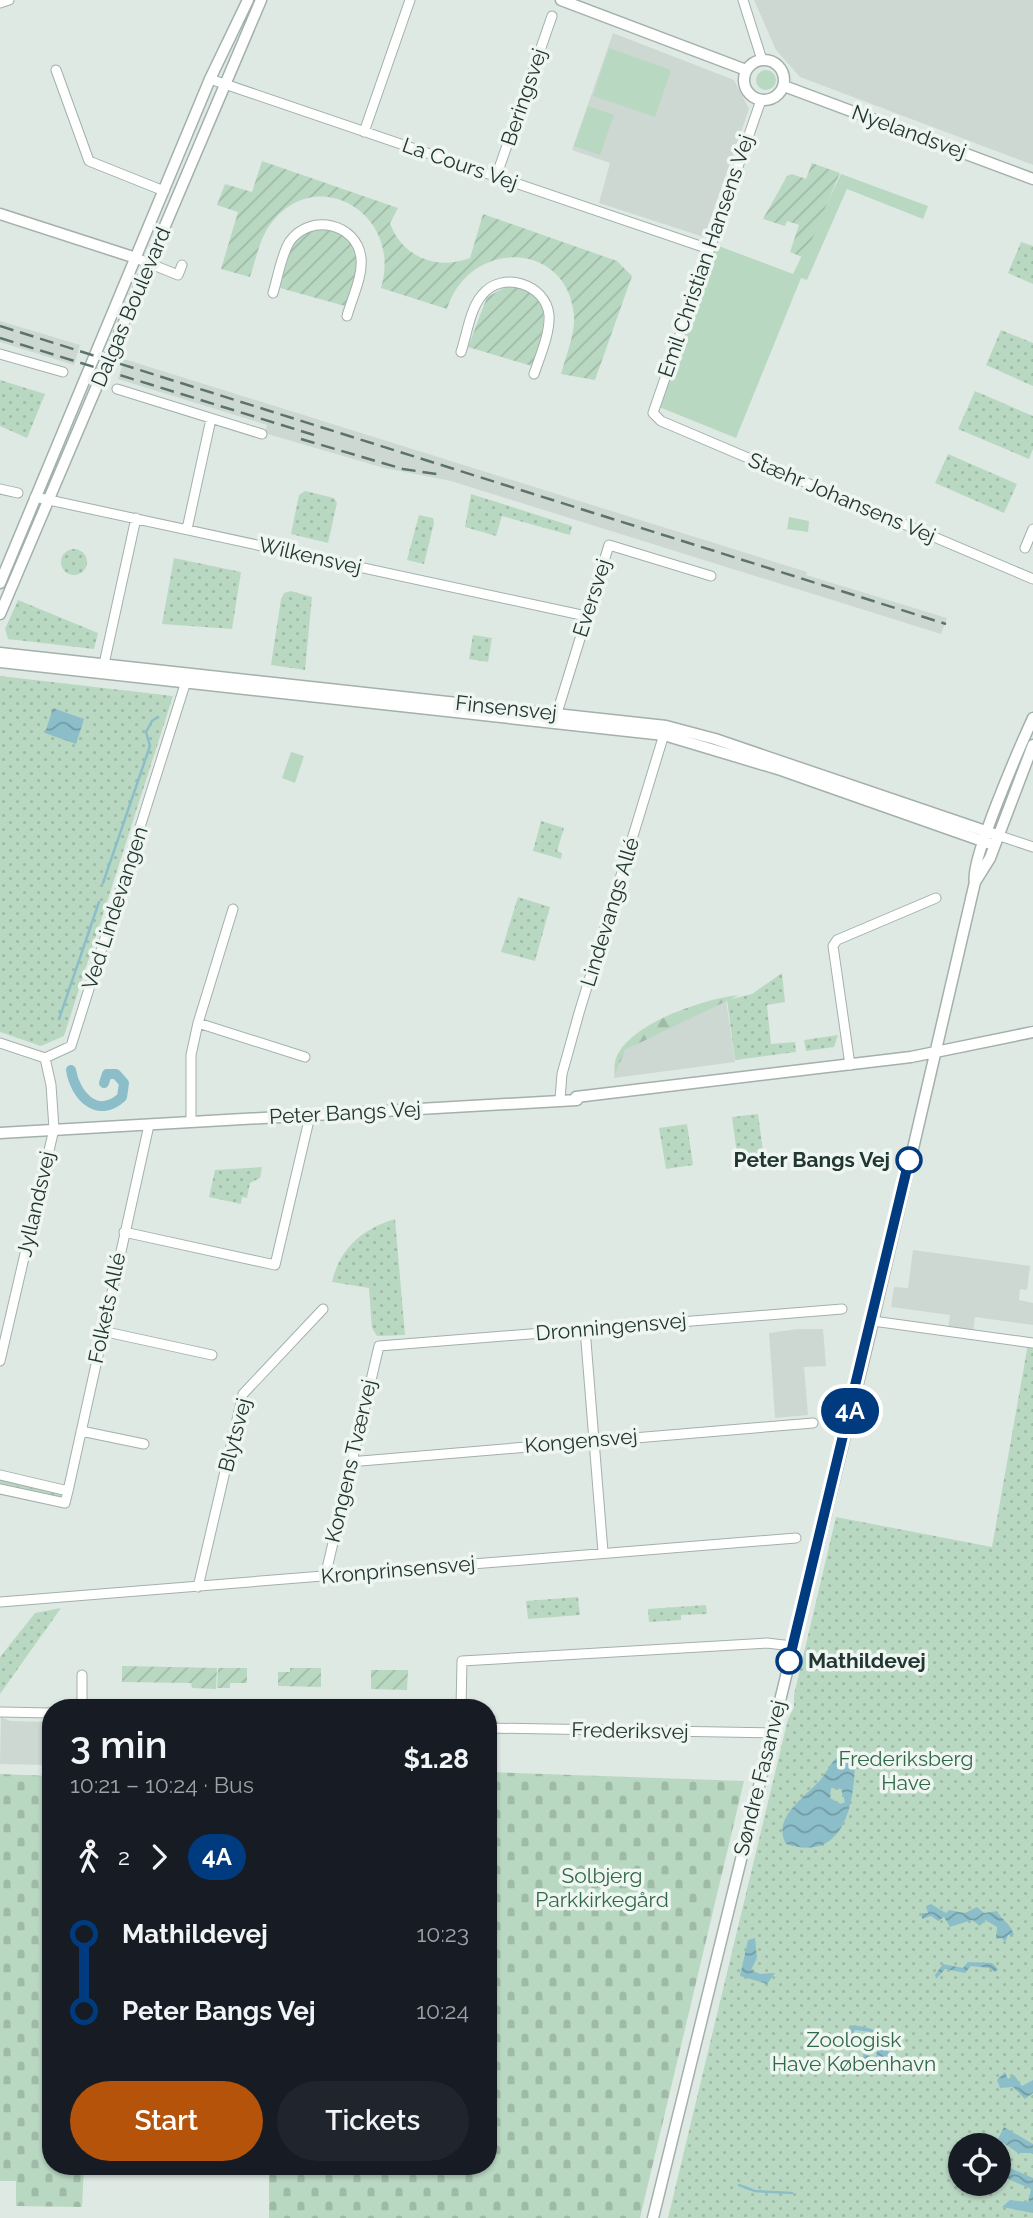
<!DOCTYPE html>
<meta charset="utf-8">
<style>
:root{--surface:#171b24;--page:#20242c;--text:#f1f3f6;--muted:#9ea1a6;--accent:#b45309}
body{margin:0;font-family:Raleway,sans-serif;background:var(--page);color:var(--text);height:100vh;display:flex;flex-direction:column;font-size:26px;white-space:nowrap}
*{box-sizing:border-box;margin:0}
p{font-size:23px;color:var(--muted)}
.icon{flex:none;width:38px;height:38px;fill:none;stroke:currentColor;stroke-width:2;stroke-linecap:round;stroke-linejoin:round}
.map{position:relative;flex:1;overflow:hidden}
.side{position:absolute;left:42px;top:1699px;width:455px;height:476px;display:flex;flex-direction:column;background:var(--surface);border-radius:28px;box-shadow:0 2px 5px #0004}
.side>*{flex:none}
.badge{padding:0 14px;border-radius:23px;font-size:24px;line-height:46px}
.tools{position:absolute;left:948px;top:2133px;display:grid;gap:14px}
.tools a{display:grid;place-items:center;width:63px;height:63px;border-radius:50%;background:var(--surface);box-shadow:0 2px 5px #0004;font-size:35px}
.map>.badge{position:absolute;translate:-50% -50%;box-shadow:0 0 0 4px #fff}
.legs{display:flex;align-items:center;gap:10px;height:77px;padding:0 28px;font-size:23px}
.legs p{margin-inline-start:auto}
.headline{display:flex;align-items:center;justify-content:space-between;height:119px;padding:0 28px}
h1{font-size:38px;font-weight:600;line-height:52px}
.primary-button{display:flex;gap:14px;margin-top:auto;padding:14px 28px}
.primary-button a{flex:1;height:80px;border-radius:42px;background:var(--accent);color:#fff;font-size:28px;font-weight:600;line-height:80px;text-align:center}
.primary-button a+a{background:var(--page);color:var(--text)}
ul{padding:0 28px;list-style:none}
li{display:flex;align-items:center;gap:24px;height:77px;font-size:26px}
li i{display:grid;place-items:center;width:10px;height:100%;margin:0 9px;background:currentColor}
li i::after{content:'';width:18px;height:18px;margin:-9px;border:5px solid;border-radius:50%;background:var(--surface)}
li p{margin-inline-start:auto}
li:first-child i{background:linear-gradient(#0000 50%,currentColor 0)}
li:last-child i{background:linear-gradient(currentColor 50%,#0000 0)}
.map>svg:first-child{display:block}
</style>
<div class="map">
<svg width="1033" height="2218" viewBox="0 0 1033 2218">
<defs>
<pattern id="forest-firs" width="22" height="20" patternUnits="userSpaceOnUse" patternTransform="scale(1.75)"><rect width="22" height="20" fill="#b9d8c2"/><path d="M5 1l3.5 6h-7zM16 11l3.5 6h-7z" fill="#9fbaa7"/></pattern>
<pattern id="cemetery-stones" width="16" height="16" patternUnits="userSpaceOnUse" patternTransform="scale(1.75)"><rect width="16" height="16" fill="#b9d8c2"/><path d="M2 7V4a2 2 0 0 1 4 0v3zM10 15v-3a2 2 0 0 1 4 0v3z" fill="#9fbaa7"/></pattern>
<pattern id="park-dots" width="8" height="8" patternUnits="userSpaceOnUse" patternTransform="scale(1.75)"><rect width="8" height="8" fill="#b9d8c2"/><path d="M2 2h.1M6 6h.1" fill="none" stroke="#9fbaa7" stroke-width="1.8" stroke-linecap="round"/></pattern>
<pattern id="garden-furrows" width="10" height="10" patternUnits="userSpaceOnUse" patternTransform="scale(1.75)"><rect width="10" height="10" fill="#b9d8c2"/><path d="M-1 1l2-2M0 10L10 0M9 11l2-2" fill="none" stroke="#9fbaa7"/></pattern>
<pattern id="water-waves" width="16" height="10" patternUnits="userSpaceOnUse" patternTransform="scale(1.75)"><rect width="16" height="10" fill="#8cbec9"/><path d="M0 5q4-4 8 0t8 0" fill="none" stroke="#729ba4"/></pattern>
</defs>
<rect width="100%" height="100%" fill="#dfe9e4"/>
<path fill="#cdd8d3" d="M 754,0 L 1033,0 L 1033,165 L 800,77 L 776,50 Z
M 613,33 L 734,80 L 749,109 L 704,237 L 599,203 L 610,163 L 572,150 Z
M 0,321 L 80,345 L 74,365 L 0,342 Z
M 124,359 L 807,572 L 806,575 L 947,618 L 941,634 L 451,481 L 384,468 L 271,435 L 265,433 L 267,425 L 118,379 Z
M 726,1000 L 735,1062 L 614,1078 L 625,1050 Z
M 913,1250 L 1030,1266 L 1027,1290 L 1020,1289 L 1019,1300 L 1033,1303 L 1033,1325 L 975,1317 L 973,1332 L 948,1329 L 950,1315 L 891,1307 L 894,1287 L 908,1288 Z
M 798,1329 L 823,1329 L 826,1366 L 804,1367 L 808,1415 L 775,1418 L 769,1333 Z
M 1,1717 L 10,1721 L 51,1722 L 51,1765 L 0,1764 Z"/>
<path fill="#b9d8c2" d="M 609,48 L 671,70 L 655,117 L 593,96 Z
M756 80a10 10 0 1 1 20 0a10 10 0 1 1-20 0Z
M 588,106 L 614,115 L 600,155 L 574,146 Z
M 841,174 L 928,206 L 923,219 L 847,189 L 807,280 L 801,278 L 736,438 L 659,407 L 658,398 L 716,245 L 793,274 Z
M 789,517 L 809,521 L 808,532 L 787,529 Z
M 291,752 L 304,756 L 295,783 L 282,778 Z"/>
<path fill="url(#forest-firs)" d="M 739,995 L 625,1050 L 614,1078 C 615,1073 614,1067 615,1062 C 623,1025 706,998 739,995 Z"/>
<path fill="url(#cemetery-stones)" d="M 488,1772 L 744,1781 L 640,2218 L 269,2218 L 269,2167 L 488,2166 Z
M 0,1774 L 51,1776 L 51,2166 L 84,2167 L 82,2207 L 16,2206 L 16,2181 L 0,2181 Z"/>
<path fill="url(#park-dots)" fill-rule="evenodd" d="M 1021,242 L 1033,246 L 1033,284 L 1008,273 Z
M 1001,330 L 1033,343 L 1033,386 L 986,365 Z
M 0,380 L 45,394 L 27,438 L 0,426 Z
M 975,391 L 1033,416 L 1033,449 L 1029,459 L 958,429 Z
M 948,454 L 1017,484 L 1004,513 L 935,483 Z
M 305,491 L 334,498 L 337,503 L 328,543 L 291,534 L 299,495 Z
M 471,494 L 572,526 L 570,535 L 502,516 L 496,536 L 465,527 Z
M 419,515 L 433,518 L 434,523 L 424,564 L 407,560 Z
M61 562a13 13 0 1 1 26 0a13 13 0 1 1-26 0Z
M 174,558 L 241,572 L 232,629 L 162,624 Z
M 291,591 L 312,597 L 305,670 L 271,665 L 281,599 L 284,593 Z
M 18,600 L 98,633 L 94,649 L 8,639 L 5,629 Z
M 473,635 L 492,638 L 488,662 L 469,659 Z
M 0,676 L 173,696 L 64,1036 L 41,1046 L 0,1032 Z
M 541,821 L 564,828 L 557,851 L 562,853 L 561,859 L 533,851 Z
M 518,897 L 550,907 L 535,961 L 501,952 Z
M 782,973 L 785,1002 L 767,1005 L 771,1044 L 795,1042 L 796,1052 L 735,1060 L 727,1000 L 752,994 Z
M 838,1035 L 834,1047 L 806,1051 L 804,1040 Z
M 758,1114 L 763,1151 L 756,1162 L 745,1161 L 737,1154 L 732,1117 Z
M 687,1124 L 693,1165 L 666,1169 L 659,1128 Z
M 262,1167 L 260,1178 L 250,1183 L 247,1198 L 242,1197 L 241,1204 L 209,1197 L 215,1170 Z
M 395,1219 L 405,1335 L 377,1336 L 372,1328 L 369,1288 L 332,1282 C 340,1248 362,1229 395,1219 Z
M 1028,1344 L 1033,1345 L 1033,2218 L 668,2218 L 788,1719 L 794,1707 L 794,1695 L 836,1517 L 992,1547 ZM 961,2146 L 999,2146 L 999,2184 L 961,2184 Z
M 0,1477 L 61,1494 L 61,1497 L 0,1486 Z
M 578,1597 L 580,1615 L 528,1619 L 526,1601 Z
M 706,1605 L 707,1614 L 681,1615 L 681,1620 L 649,1622 L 648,1609 Z
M 61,1608 L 0,1694 L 0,1657 L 35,1613 Z"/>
<path fill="url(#garden-furrows)" d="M 262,161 L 398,208 L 390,223 C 402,257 437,271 470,258 L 483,214 L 617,261 L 632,276 L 595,380 L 561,374 C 566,355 575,335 574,316 C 568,240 469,238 447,309 L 381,288 C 403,215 319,163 272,222 C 260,237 256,259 250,277 L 221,269 L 238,212 L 217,205 L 225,184 L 252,192 Z
M 812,163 L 840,173 L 804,258 L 790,252 L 799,225 L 787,221 L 785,226 L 763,219 L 787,176 L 792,174 L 806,179 Z
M 329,227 C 371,250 357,268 345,306 L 280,288 C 290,254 288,232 329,227 Z
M 506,287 C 560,287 543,333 532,366 L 468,347 L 487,297 Z
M 122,1666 L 217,1668 L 216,1689 L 192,1688 L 191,1683 L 122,1682 Z
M 218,1668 L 247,1668 L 247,1683 L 230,1683 L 230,1688 L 217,1688 Z
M 290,1668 L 321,1668 L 321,1687 L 278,1686 L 278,1672 L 290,1672 Z
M 371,1670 L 408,1670 L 407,1690 L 371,1689 Z"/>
<path fill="url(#water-waves)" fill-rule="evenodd" d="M 53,708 L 84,719 L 76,744 L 45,733 Z
M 843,1754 L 855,1761 C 854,1806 844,1863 786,1844 C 771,1817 807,1796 821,1779 C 828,1771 832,1758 843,1754 ZM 831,1788 L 841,1789 L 845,1802 L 841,1804 L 830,1798 Z
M 931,1904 L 946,1913 L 949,1910 L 965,1913 L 977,1907 L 984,1913 L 997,1911 C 1002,1921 1010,1922 1014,1935 L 1008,1935 L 1005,1942 L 1002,1938 L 996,1939 L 997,1927 L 985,1920 L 980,1926 L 972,1920 L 950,1927 L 944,1917 L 938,1921 L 931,1916 L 922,1919 L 922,1913 L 928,1913 L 926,1906 Z
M 755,1938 L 757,1958 L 751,1970 L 760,1974 L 775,1973 L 767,1984 L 740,1976 L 748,1940 Z
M 968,1962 L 992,1963 L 998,1969 L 995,1972 L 989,1968 L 971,1966 L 965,1973 L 945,1969 L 936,1979 L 935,1975 L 943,1964 L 963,1968 Z
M 854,2025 C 884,2031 873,2028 890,2054 L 887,2060 L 877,2059 L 885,2069 L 883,2073 L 864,2069 L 860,2064 L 864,2054 L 876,2058 L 878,2044 L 871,2039 L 871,2032 L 855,2030 L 852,2036 L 846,2035 L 847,2029 Z
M 1005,2072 L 1008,2079 L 1014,2075 L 1022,2086 L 1033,2080 L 1033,2093 L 1025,2099 L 1013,2087 L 1000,2088 L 997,2080 Z
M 1004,2127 L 1033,2144 L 1033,2153 L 1018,2153 L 998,2139 Z
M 999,2163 L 1033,2178 L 1033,2213 L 1002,2207 L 1010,2200 L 1028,2202 L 1031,2189 L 999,2175 Z"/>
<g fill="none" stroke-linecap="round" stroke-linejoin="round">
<path stroke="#8cbec9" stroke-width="2.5" d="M 103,883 L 150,746 L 146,732 L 152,721 L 158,717
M 59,1019 L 99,902
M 739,2185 L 755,2191 L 792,2193"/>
<path stroke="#8cbec9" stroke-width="10" d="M 71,1070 C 75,1095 97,1120 122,1097 L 124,1083 L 116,1074 L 107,1074 L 104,1083"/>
<g stroke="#a3b0ab" stroke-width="11">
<path id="minor" d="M 743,0 L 762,60
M 0,3 L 9,0
M 56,70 L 89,161 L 164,191
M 210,79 L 709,249
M 761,100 L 653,413 L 661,421 L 1033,579
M 364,132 L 410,0
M 496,177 L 552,16
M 136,258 L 178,275 L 182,265
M 273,293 C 278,277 281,255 290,241 C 310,213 357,223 361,258 C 363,276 352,298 347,316
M 461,352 C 467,334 470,309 482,295 C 502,270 546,284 549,315 C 550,334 540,356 534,374
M 0,354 L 63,372
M 117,389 L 262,434
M 0,489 L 18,493
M 35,497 L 586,616
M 187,529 L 211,419
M 1025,548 L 1033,529
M 104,664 L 136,518
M 557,713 L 609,545 L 711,576
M 997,835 L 1033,847
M 198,1023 L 305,1057
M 0,1043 L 45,1058
M 45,1058 L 71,1046 L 187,678
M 850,1065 L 833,946 L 837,940 L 936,898
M 560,1099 L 562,1074 L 579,1013 L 665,731
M 191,1122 L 191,1055 L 198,1023 L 233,909
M 124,1232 L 275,1265 L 310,1116
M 873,1321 L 1033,1343
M 585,1329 L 603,1552
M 102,1331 L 212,1355
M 0,1361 L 54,1129 L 51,1085 L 45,1058
M 81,1431 L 144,1444
M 349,1462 L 813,1423
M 0,1475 L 68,1491 L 65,1503 L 0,1489
M 68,1491 L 149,1125
M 325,1577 L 379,1346 L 842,1309
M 198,1587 L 243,1394 L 323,1309
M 0,1602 L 796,1538
M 82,1675 L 82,1708
M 461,1708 L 462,1661 L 767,1643 L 792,1646
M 1,1712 L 51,1713
M 488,1728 L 772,1733"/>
</g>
<g stroke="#a3b0ab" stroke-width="13">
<path id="tertiary" d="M 561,0 L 746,70
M744 80a20 20 0 1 1 40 0a20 20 0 1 1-40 0Z
M 784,86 L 1033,179
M 0,214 L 136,258
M 0,583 L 210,79 L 248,0
M 0,614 L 261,0
M 0,653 L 666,726 L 715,739 L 997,835
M 0,662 L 664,735 L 781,770 L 994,845
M 975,882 C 968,865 1022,742 1033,718
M 0,1133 L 577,1100 L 576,1097 L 911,1057 L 1033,1032
M 653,2218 L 869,1338 L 975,882 L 990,858 L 1033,745"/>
</g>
<use href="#minor" stroke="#fff" stroke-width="9"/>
<use href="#tertiary" stroke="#fff" stroke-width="10"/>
<path stroke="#5c736d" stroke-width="2.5" stroke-dasharray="14 7" stroke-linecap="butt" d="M 0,326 L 946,624
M 0,338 L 314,435
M 301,439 L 403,469 L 443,475"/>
</g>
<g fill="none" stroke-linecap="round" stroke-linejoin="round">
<g stroke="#fff" stroke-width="16">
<path id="line-1" d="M 789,1661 L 909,1160"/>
</g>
<use href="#line-1" stroke="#003b80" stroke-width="10"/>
</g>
<g fill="#fff" stroke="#003b80" stroke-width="3.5">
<circle cx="909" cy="1160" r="12"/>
<circle cx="789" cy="1661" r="12"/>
</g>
<g text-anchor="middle" stroke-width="7" stroke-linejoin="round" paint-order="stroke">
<g font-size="21" fill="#223732" stroke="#eff6f2">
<text transform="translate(524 97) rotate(-71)" y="7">Beringsvej</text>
<text transform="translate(909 132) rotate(20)" y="7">Nyelandsvej</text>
<text transform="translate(460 164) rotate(19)" y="7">La Cours Vej</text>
<text transform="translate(706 256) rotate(-71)" y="7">Emil Christian Hansens Vej</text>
<text transform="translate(131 307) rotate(-67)" y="7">Dalgas Boulevard</text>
<text transform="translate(842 498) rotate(23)" y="7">Stæhr Johansens Vej</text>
<text transform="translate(310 556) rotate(13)" y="7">Wilkensvej</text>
<text transform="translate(592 598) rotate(-72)" y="7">Eversvej</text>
<text transform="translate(506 708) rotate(6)" y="7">Finsensvej</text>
<text transform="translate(115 908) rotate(-72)" y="7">Ved Lindevangen</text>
<text transform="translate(610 912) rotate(-73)" y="7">Lindevangs Allé</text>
<text transform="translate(345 1113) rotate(-3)" y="7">Peter Bangs Vej</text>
<text transform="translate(36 1204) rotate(-77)" y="7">Jyllandsvej</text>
<text transform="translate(107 1308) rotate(-78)" y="7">Folkets Allé</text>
<text transform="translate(611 1327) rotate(-5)" y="7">Dronningensvej</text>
<text transform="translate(235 1435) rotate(-75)" y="7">Blytsvej</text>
<text transform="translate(581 1441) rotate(-5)" y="7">Kongensvej</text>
<text transform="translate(351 1461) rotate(-77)" y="7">Kongens Tværvej</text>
<text transform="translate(398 1570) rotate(-5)" y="7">Kronprinsensvej</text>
<text transform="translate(630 1731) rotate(1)" y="7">Frederiksvej</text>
<text transform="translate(760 1778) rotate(-76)" y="7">Søndre Fasanvej</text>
</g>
<g font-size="21" font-weight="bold" fill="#223732" stroke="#eff6f2" text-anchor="end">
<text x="890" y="1167">Peter Bangs Vej</text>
<text x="808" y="1668" text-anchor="start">Mathildevej</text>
</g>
<g font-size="21" fill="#306948" stroke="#eff6f2">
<text x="906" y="1766">Frederiksberg<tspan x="906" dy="24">Have</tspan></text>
<text x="602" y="1883">Solbjerg<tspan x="602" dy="24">Parkkirkegård</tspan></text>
<text x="854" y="2047">Zoologisk<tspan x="854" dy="24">Have København</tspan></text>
</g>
</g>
</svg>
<div class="tools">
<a><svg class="icon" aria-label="locate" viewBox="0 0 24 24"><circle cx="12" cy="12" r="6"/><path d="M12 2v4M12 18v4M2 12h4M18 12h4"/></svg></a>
</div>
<b class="badge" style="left:850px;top:1411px;background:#003b80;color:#fff">4A</b>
<section class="side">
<div class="headline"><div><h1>3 min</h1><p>10:21 – 10:24 · Bus</p></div><b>$1.28</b></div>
<div class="legs"><svg class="icon" aria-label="walk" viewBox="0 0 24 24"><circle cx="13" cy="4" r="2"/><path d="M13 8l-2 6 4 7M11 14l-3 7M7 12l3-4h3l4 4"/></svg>2<svg class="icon" aria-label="forward" viewBox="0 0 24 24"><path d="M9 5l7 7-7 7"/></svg><b class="badge" style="background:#003b80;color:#fff">4A</b></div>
<ul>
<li><i style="color:#003b80"></i><b>Mathildevej</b><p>10:23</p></li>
<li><i style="color:#003b80"></i><b>Peter Bangs Vej</b><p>10:24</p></li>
</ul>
<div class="primary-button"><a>Start</a><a>Tickets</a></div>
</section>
</div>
